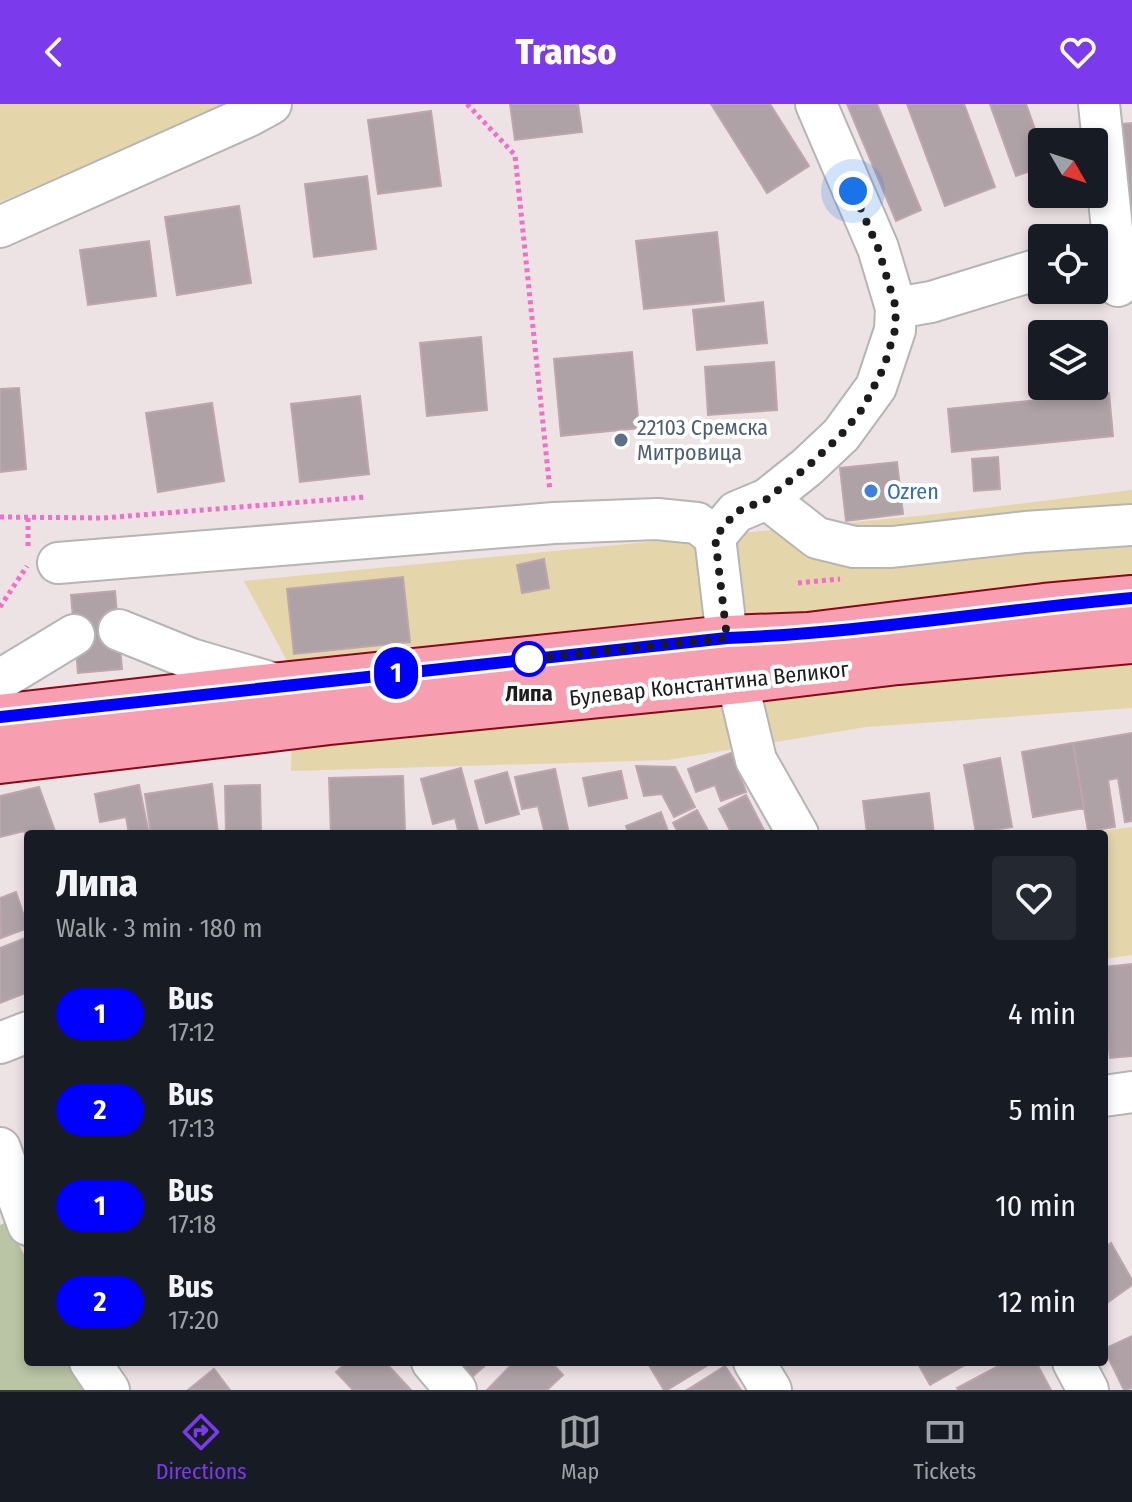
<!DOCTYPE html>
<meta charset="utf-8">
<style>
:root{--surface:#171b24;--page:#242831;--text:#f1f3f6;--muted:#9ea1a6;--line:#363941;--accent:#7c3aed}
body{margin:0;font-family:"Fira Sans Condensed",sans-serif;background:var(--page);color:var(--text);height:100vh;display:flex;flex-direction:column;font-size:30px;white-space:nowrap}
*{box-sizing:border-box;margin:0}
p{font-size:26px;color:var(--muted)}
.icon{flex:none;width:44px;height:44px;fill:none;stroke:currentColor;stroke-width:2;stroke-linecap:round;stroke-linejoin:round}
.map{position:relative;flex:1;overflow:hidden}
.drawer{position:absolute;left:24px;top:726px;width:1084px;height:536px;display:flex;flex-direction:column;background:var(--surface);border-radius:8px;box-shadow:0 4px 12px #0003}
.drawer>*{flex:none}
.badge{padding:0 16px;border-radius:26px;font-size:28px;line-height:52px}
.needle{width:52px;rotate:129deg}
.controls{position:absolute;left:1028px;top:24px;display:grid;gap:16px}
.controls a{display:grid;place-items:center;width:80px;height:80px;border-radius:8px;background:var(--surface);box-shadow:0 4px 12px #0003;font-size:40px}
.you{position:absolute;width:40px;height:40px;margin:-20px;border:6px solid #fff;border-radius:50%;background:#1a73e8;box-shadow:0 0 0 12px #1a73e833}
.map>.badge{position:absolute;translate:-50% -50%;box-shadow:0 0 0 4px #fff}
.round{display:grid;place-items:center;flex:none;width:84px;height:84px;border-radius:8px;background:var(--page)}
.headline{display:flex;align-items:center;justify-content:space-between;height:136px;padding:0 32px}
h1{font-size:38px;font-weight:800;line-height:60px}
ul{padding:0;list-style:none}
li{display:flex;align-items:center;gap:24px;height:96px;padding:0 32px}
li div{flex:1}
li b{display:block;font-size:30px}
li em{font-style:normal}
li .badge{min-width:88px;font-weight:700;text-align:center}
header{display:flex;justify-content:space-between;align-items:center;height:104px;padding:0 32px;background:var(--accent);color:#fff;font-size:36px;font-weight:800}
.menu{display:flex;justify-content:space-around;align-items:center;height:112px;border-top:2px solid var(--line);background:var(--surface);font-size:22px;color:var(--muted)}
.menu a{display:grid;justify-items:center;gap:4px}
.menu .on{color:var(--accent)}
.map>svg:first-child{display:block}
</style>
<header><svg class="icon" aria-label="back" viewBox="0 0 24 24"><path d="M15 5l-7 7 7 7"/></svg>Transo<svg class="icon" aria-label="heart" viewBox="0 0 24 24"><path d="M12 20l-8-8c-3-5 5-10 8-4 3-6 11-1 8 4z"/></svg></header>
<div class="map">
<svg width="1132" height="1286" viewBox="0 0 1132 1286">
<rect width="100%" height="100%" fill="#ede2e4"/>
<path fill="#e5d5aa" d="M 0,0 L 233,0 L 0,98 Z
M 1132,386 L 1132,604 L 866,623 L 668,656 L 291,667 L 293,568 L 244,477 L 928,411 Z
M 1132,723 L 1132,851 L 1104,855 L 1104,730 L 1077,730 Z"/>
<path fill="#b9c5a5" d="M 7,1118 L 28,1158 L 28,1258 L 81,1258 L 96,1286 L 0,1286 L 0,1121 Z"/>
<path fill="#aea2a6" stroke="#bea5ae" stroke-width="2" d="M 510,0 L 578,0 L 582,28 L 515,36 Z
M 711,0 L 770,0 L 809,62 L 767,89 Z
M 847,0 L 877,0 L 921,106 L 896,117 Z
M 907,0 L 964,0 L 995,83 L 945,102 Z
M 990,0 L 1026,0 L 1042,45 L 1042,63 L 1016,72 Z
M 431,7 L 441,82 L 378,90 L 368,16 Z
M 1132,19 L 1132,118 L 1123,20 Z
M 367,72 L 376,145 L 314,153 L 305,80 Z
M 239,102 L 251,179 L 177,191 L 165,113 Z
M 717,128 L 724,197 L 644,205 L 636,137 Z
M 149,137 L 156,192 L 88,201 L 80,146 Z
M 763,198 L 767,239 L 697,246 L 693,206 Z
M 481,233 L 487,306 L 427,312 L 420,239 Z
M 632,248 L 639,324 L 561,332 L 554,255 Z
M 774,258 L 777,306 L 708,311 L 705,263 Z
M 19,284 L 26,365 L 0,368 L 0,285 Z
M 1109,289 L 1113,332 L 952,348 L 948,305 Z
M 360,292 L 369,370 L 300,378 L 291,300 Z
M 212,299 L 224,377 L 158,388 L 146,309 Z
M 998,353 L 1000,385 L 974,387 L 972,355 Z
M 897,358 L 903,410 L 846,417 L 840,364 Z
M 544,455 L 549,484 L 522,489 L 517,461 Z
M 403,473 L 410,538 L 294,550 L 287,485 Z
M 115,487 L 122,565 L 78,569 L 71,491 Z
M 1132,629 L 1132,717 L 1125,718 L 1118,674 L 1108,676 L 1115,723 L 1088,727 L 1073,639 Z
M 1073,639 L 1084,704 L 1033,713 L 1022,648 Z
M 731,649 L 746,688 L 721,697 L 715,681 L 696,688 L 688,665 Z
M 1000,654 L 1012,723 L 976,729 L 964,661 Z
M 636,662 L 675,663 L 695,703 L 674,713 L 662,690 L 644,692 Z
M 461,664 L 479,730 L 459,730 L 455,714 L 433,720 L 421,675 Z
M 555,665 L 569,730 L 545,730 L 538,702 L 522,705 L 515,673 Z
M 621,667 L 627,694 L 589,702 L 583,674 Z
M 507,668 L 519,710 L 486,719 L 475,677 Z
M 403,672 L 405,727 L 331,730 L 329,674 Z
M 212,680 L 218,730 L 151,730 L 145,690 Z
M 139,681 L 149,730 L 129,730 L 126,713 L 100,718 L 95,690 Z
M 260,681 L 261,730 L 226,730 L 225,682 Z
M 39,683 L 56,730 L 28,730 L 28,738 L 24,727 L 0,733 L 0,692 Z
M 929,689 L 934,730 L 867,730 L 863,697 Z
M 746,691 L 766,730 L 732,730 L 719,705 Z
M 697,706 L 710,730 L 679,730 L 673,719 Z
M 661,708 L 669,730 L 629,730 L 626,722 Z
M 16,788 L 28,824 L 1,834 L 0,794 Z
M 28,833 L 28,888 L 0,899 L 0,844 Z
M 1132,860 L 1132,952 L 1110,954 L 1104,903 L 1104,863 Z
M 1111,1139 L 1132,1176 L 1132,1181 L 1104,1201 L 1104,1144 Z
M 1132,1232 L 1132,1284 L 1124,1286 L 1104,1245 Z
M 347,1258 L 385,1258 L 411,1286 L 353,1286 L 336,1268 Z
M 459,1258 L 489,1258 L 472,1273 Z
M 514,1258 L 551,1258 L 563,1271 L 547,1286 L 487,1286 Z
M 647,1258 L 713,1258 L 667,1286 L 664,1286 Z
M 917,1258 L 970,1258 L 930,1281 Z
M 1006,1258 L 1036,1258 L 1051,1286 L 959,1286 L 957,1284 Z
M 725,1262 L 741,1286 L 687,1286 Z
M 214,1265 L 230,1286 L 188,1286 Z"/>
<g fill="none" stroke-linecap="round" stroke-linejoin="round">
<g stroke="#b5b5b5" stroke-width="44">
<path id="minor" d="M 1099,0 L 1118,182
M 0,123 L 249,12 L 271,0
M 896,204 L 931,198 L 1042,164
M 767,395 L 817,434 L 854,443 L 892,443 L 1025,428 L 1132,421
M 58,459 L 554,419 L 657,415 L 697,419 L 715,433
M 119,526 L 191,555 L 276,580
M 0,576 L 74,531
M 798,730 L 756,656 L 727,534 L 715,433 L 736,408 L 767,395 L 807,363 L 841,331 L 876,283 L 895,226 L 896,204 L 878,144 L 816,0
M 0,939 L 28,928
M 1104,992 L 1132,988
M 0,1044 L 28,1121
M 90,1258 L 109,1286
M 432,1258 L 456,1286
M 754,1258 L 771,1286
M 1073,1258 L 1088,1286"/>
</g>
<g stroke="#8d0717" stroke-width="48">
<path id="major" d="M 0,613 L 280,581 L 727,534 L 808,531 L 1044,502 L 1132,494
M 0,657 L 330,618 L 739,577 L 898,558 L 1132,537"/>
</g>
<path stroke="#f26ec9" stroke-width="5" stroke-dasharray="4 4" stroke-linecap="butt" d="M 467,0 L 515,51 L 550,387
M 0,413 L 103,414 L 365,393
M 28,414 L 28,445
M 798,479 L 840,475
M 0,503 L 27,462"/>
<use href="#minor" stroke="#fff" stroke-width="40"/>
<use href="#major" stroke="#f79eb1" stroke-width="44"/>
</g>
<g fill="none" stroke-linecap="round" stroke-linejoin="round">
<g stroke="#fff" stroke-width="18">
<path id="line" d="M 0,613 L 727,534 C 863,529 997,506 1132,494"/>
</g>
<use href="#line" stroke="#00f" stroke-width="12"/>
<path stroke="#1c1c1c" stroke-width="8" stroke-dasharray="0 14.4" d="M 529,555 L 518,556 L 727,534 L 715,433 L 736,408 L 767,395 L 807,363 L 841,331 L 863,304 L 884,263 L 895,226 L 896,204 L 878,144 L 853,87"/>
</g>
<circle fill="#5c6f8a" stroke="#fff" stroke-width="3" cx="621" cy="336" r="8"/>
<circle fill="#3f7fe0" stroke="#fff" stroke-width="3" cx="871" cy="387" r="8"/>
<circle fill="#fff" stroke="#00f" stroke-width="4" cx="529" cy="555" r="16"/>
<g text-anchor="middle" stroke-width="8" stroke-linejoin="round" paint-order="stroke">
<g font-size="22" fill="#4e5e75" stroke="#fff" text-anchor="start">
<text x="637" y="331">22103 Сремска<tspan x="637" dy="25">Митровица</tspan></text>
</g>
<g font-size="22" fill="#366cbe" stroke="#fff" text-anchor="start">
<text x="887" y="395">Ozren</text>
</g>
<g font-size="22" fill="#1c1c1c" stroke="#fff">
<text transform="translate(709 579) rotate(-6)" y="8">Булевар Константина Великог</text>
</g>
<g font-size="22" font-weight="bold" fill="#1c1c1c" stroke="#fff">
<text x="529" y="597">Липа</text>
</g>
</g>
</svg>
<div class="controls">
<a><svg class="needle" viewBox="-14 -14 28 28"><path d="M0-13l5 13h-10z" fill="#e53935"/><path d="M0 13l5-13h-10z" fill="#9ea1a6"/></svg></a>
<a><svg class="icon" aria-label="locate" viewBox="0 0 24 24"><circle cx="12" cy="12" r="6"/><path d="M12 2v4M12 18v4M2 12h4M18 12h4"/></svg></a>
<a><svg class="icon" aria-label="layers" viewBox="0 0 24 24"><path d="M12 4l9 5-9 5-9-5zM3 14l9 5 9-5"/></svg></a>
</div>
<div class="you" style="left:853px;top:87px"></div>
<b class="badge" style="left:396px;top:569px;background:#00f;color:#fff">1</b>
<section class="drawer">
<div class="headline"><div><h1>Липа</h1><p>Walk · 3 min · 180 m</p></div><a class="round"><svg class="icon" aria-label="heart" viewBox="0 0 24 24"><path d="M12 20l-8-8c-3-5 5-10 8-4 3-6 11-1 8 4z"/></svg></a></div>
<ul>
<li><span class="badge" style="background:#00f;color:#fff">1</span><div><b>Bus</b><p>17:12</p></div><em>4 min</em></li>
<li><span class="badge" style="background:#00f;color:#fff">2</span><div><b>Bus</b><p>17:13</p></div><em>5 min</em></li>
<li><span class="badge" style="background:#00f;color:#fff">1</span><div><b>Bus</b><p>17:18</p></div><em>10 min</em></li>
<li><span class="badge" style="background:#00f;color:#fff">2</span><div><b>Bus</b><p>17:20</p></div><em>12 min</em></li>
</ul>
</section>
</div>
<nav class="menu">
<a class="on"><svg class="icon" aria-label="directions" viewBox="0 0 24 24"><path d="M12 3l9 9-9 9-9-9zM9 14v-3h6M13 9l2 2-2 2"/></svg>Directions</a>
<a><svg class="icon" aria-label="map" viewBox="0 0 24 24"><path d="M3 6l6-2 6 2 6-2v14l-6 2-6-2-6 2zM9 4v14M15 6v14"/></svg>Map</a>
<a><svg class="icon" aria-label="tickets" viewBox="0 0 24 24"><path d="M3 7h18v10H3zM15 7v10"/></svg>Tickets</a>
</nav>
